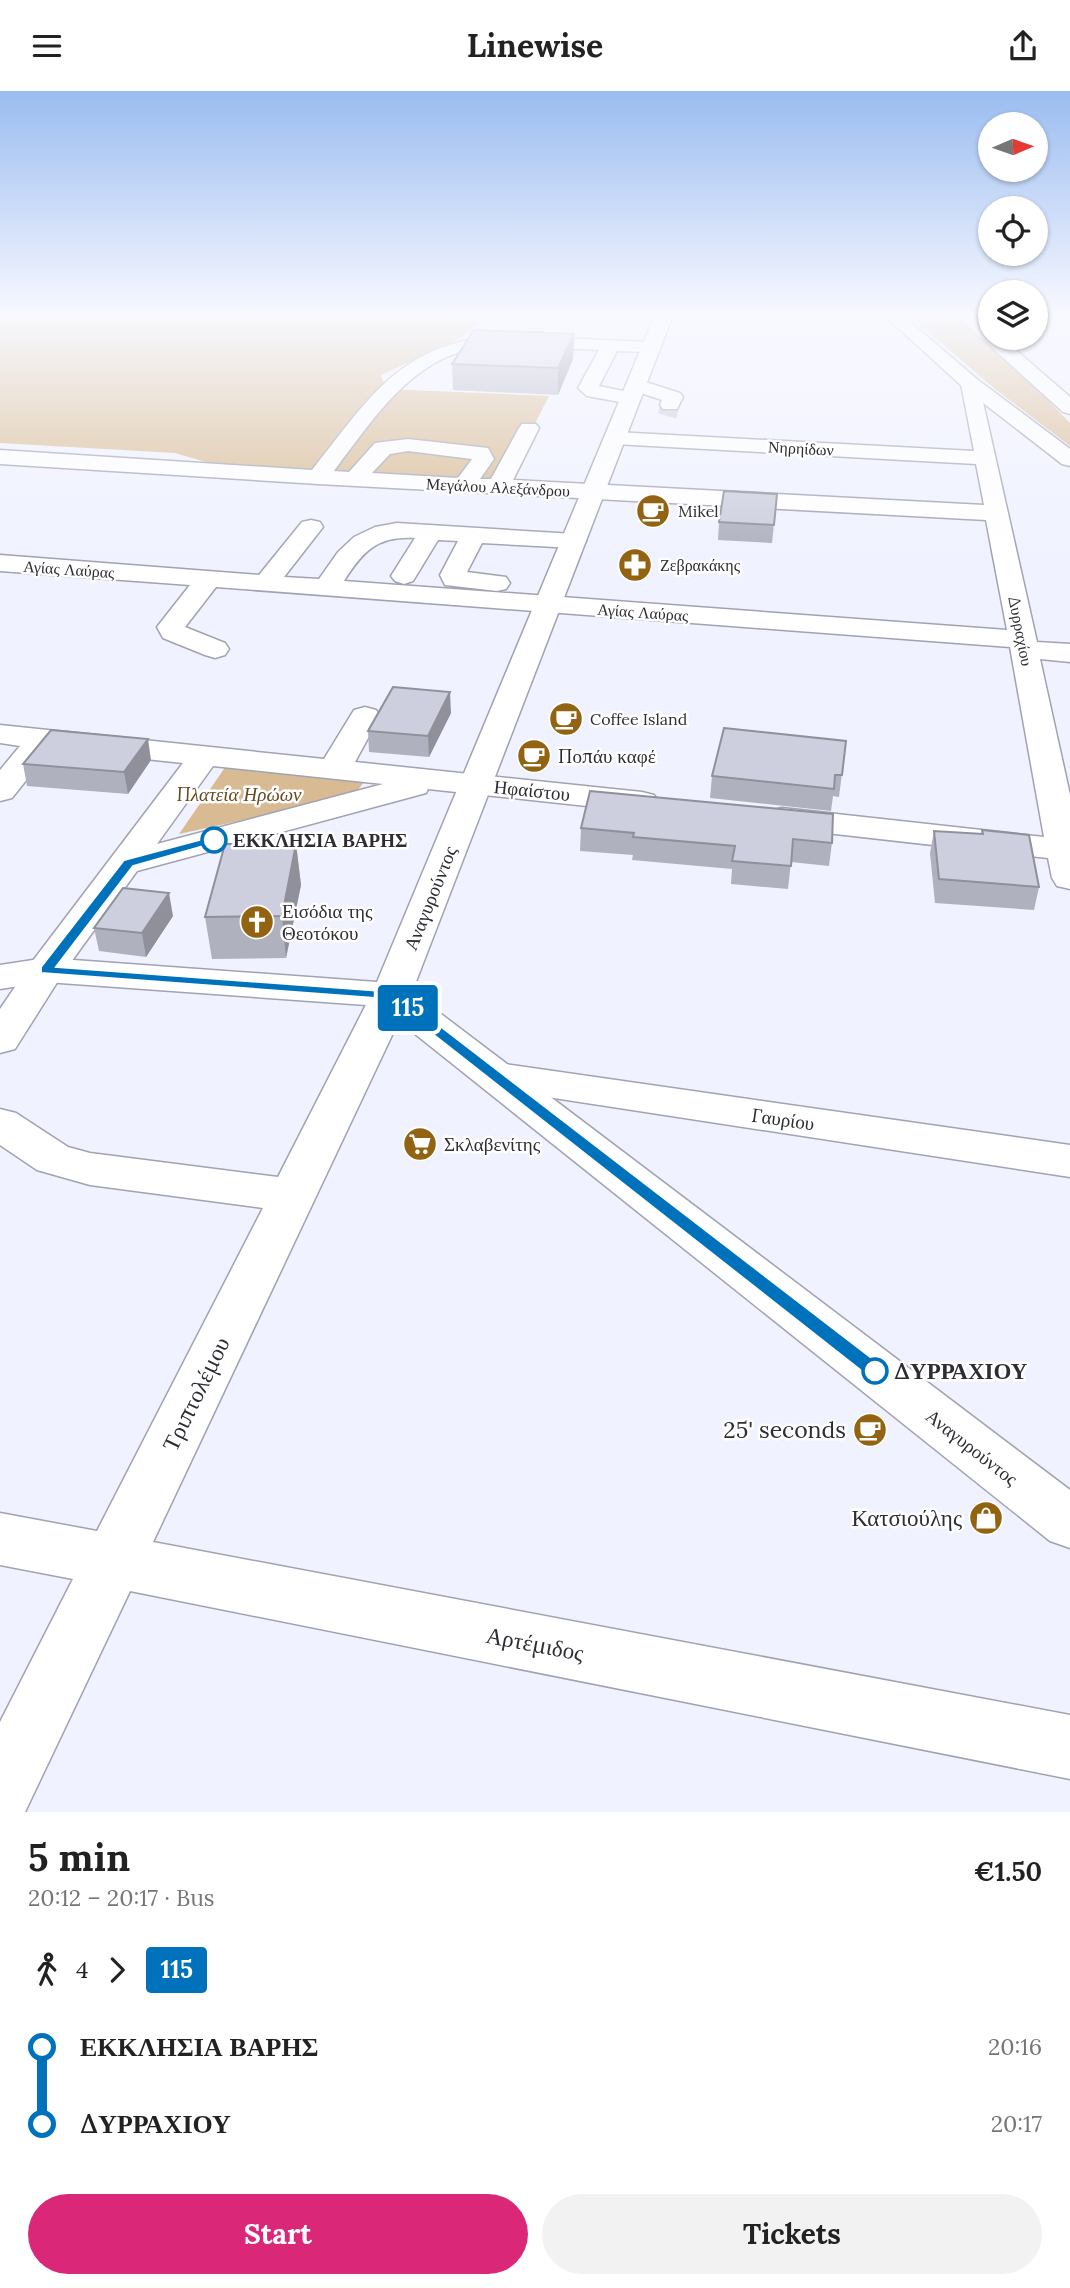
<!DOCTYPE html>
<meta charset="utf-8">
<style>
:root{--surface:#fff;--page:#f2f2f2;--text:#222;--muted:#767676;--accent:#db2777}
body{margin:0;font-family:Lora,serif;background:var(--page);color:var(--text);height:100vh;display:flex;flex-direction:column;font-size:26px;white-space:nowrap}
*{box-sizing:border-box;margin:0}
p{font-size:23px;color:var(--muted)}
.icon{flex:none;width:38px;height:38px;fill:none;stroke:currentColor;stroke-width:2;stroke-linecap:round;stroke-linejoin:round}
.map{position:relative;height:1721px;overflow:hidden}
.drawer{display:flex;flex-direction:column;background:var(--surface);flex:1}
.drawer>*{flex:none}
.badge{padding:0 14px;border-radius:5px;font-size:24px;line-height:46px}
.needle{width:46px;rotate:88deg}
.tools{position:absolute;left:978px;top:21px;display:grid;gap:14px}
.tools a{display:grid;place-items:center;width:70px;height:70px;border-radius:50%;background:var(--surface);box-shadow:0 2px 5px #0004;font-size:35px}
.map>.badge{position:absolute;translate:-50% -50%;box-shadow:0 0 0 4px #fff}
.legs{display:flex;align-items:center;gap:10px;height:77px;padding:0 28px;font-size:23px}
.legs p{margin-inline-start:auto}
.headline{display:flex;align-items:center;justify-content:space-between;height:119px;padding:0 28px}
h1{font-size:38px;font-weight:700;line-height:52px}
.primary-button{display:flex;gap:14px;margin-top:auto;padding:14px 28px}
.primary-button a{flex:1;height:80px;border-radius:42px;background:var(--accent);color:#fff;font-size:28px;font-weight:700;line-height:80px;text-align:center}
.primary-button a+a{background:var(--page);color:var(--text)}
ul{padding:0 28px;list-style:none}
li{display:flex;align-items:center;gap:24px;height:77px;font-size:26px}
li i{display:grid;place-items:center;width:10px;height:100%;margin:0 9px;background:currentColor}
li i::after{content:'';width:18px;height:18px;margin:-9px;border:5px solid;border-radius:50%;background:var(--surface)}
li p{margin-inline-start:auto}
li:first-child i{background:linear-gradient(#0000 50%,currentColor 0)}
li:last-child i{background:linear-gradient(currentColor 50%,#0000 0)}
header{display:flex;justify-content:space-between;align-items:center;height:91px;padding:0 28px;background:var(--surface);font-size:32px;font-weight:700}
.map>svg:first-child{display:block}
</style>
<header><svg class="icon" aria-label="menu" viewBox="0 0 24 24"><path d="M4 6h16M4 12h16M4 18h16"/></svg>Linewise<svg class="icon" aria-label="share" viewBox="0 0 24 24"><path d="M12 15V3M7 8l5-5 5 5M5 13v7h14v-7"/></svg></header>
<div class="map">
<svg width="1070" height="1721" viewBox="0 0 1070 1721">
<rect width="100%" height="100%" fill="#f0f2ff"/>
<path fill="#d9bb93" d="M 0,224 L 449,224 L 457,228 L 486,227 L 455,250 L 381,284 L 386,298 L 549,305 L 505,392 L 253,379 L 209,372 L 175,362 L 0,352 Z
M 908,224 L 956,224 L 1004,264 L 1070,332 L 1070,355 L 995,298 Z
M 226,675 L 365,690 L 353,705 L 179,743 Z"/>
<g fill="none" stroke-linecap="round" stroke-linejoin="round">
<path stroke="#c9cbd6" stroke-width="19" stroke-dasharray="19 10" stroke-linecap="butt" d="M 667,325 L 670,314"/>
<g stroke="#a1a2b2" stroke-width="3">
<path id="minor" d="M 506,245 L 651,251 L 660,256 L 651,261 L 617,260 L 599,295 L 638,303 L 641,307 L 638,311 L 631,313 L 587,305 L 578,297 L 599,259 C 561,258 520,251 482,256 C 412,265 373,329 334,380 L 349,381 L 375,352 L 383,351 L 408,348 L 488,357 L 494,368 L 480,388 L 491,388 L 519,337 L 522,333 L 536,333 L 539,337 L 513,389 L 984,414 L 976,373 L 615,353 L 607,352 L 604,347 L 607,342 L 615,341 L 974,360 L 961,293 L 964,289 L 978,289 L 1037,551 L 1070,553 L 1070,571 L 1040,568 L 1070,704 L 1070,798 L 1057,795 L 1052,787 L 1048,767 L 782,737 L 770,734 L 765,727 L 770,720 L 782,717 L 1044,746 L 1010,556 L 216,496 L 185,536 L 225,552 L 229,558 L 225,564 L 215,567 L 205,564 L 163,547 L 157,536 L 190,494 L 0,480 L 0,464 L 259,484 L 302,431 L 311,429 L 320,431 L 323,436 L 284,486 L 319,488 L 338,461 L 354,446 L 375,436 L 397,432 L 574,443 L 583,445 L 586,450 L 583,455 L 574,457 L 482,452 L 467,481 L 506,486 L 510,492 L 506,498 L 497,500 L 445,494 L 440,484 L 458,450 L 438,449 L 413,490 L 404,493 L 395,490 L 391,485 L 415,447 C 377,445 363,460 344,490 L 1007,539 L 986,429 L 318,393 L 0,373 L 0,359 L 312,379 C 370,306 403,248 506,245 ZM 408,360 L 472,368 L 458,387 L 372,382 L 390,363 Z
M 636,288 L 680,302 L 683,306 L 677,318 L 663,318 L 660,314 L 662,309 L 629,298 L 626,294 L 629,290 Z
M 365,616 L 376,619 L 380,625 L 355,671 L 642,701 L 654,704 L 659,711 L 654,718 L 642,721 L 428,698 L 426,702 L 137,780 L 63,882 L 15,958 L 0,962 L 0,918 L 32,871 L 183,672 L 51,658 L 12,707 L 0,710 L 0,679 L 20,655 L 0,652 L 0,634 L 324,668 L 354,619 ZM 213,675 L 383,693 L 157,753 Z
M 391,892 L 405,895 L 411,904 L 153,1451 L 1070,1624 L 1070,1688 L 130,1500 L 25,1721 L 0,1721 L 0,1631 L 73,1488 L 0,1474 L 0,1422 L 97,1440 L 263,1117 L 90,1094 L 37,1079 L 0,1054 L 0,1018 L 16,1022 L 68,1056 L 90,1062 L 278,1086 L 371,904 L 377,895 Z
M 497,972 L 1070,1054 L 1070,1086 L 482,996 L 476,986 L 482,976 Z"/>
</g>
<g stroke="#a1a2b2" stroke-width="3">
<path id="major" d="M 655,224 L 673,224 L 412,901 L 1070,1399 L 1070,1457 L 1050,1450 L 380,915 L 46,891 L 0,898 L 0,874 L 46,867 L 377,891 Z
M 884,224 L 902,224 L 978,289 L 1070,358 L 1070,375 L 1062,373 L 964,297 Z
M 956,224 L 974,224 L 990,237 L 990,247 L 1002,247 L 1070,306 L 1070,323 L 1063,321 Z"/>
</g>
<use href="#minor" fill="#fff" fill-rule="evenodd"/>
<use href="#major" fill="#fff" fill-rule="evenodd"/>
</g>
<path fill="#b0b1bf" d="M 574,243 L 573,268 L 558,304 L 453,299 L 452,273 Z
M 777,403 L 772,452 L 718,449 L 719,431 Z
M 451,622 L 429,666 L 369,661 L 368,640 Z
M 846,650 L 839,706 L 833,705 L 831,720 L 710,707 L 712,685 Z
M 151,669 L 128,703 L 27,695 L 23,673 Z
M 590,700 L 832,752 L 829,775 L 791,771 L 788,798 L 731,793 L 732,778 L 632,769 L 633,764 L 580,760 L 581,737 Z
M 982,739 L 1039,796 L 1034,819 L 935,812 L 930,762 L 934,740 L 981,743 Z
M 296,753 L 301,794 L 286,867 L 212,868 L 205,826 Z
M 173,825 L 146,866 L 99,860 L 94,837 Z"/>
<path fill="#90909b" d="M 574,243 L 573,268 L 558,304 L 558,277 Z
M 450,601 L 451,622 L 429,666 L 428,645 Z
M 148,648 L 151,669 L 128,703 L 124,681 Z
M 296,753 L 301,794 L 286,867 L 282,825 Z
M 169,802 L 173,825 L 146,866 L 142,842 Z"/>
<path fill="#cdcede" stroke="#90909b" stroke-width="2" d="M 474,239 L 574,243 L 558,277 L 452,273 Z
M 724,400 L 777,403 L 774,434 L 719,431 Z
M 393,596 L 450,601 L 428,645 L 368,640 Z
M 724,637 L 846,650 L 842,684 L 835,684 L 834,698 L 712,685 Z
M 51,639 L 148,648 L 124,681 L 23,673 Z
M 590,700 L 833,723 L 832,752 L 793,748 L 791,775 L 732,770 L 735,755 L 633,746 L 634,742 L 581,737 Z
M 982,739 L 1029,744 L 1039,796 L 939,788 L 934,740 L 983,743 Z
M 225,753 L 296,753 L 282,825 L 205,826 Z
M 123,797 L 169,802 L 142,842 L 94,837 Z"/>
<linearGradient id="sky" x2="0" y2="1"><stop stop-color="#9abcf0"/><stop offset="0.48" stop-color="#f8f9ff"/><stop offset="1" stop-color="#f8f9ff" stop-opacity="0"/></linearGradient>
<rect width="1070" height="465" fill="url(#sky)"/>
<path fill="#0072bc" stroke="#fff" stroke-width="2" d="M 214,745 L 220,749 L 218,751 L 133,775 L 56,876 L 396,901 L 882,1275 L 884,1280 L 882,1285 L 875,1287 L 868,1285 L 388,908 L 41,882 L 41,876 L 124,769 Z"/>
<defs>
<g id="cafe-disc" transform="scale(1.75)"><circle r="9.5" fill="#926310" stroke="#fff"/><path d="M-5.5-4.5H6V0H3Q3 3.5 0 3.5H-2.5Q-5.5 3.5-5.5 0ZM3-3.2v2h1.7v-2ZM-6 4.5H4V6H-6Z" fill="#fff"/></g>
<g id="pharmacy-disc" transform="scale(1.75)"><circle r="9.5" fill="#926310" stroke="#fff"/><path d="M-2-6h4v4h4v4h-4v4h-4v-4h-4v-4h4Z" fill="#fff"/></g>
<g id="church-disc" transform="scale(1.75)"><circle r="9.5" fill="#926310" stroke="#fff"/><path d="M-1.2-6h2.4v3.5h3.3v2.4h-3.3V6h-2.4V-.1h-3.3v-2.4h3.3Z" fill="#fff"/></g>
<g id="supermarket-disc" transform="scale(1.75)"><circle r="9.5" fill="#926310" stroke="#fff"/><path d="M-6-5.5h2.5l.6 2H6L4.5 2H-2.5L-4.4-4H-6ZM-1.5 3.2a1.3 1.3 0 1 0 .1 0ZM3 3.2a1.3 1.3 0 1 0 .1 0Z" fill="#fff"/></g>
<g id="shop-disc" transform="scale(1.75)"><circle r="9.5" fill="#926310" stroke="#fff"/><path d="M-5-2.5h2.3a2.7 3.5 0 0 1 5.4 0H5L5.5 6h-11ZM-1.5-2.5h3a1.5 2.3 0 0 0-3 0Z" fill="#fff"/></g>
</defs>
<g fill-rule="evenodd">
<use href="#cafe-disc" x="653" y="420"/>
<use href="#pharmacy-disc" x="635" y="474"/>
<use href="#cafe-disc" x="566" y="628"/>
<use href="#cafe-disc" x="534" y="665"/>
<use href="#church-disc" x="257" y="831"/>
<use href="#supermarket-disc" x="420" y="1053"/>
<use href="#cafe-disc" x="870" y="1339"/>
<use href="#shop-disc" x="986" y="1427"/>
</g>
<g fill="#fff" stroke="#0072bc" stroke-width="3.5">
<circle cx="214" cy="749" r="12"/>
<circle cx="875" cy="1280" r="12"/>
</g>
<g text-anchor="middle" stroke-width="5" stroke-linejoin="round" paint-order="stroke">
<g font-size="16" fill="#2d2d33" stroke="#fff">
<text transform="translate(801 357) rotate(3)" y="6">Νηρηίδων</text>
<text transform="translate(498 396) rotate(3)" y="6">Μεγάλου Αλεξάνδρου</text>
<text transform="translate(69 478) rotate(4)" y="6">Αγίας Λαύρας</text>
<text transform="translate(643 521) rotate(4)" y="6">Αγίας Λαύρας</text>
<text transform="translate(1021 540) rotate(79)" y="6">Δυρραχίου</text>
</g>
<g font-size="16" fill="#2d2d33" stroke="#fff" text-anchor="start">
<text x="678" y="426">Mikel</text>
<text x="660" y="480">Ζεβρακάκης</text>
<text x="590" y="634">Coffee Island</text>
</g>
<g font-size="19" fill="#2d2d33" stroke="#fff" text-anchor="start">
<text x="558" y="672">Ποπάυ καφέ</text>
<text x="282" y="827">Εισόδια της<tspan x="282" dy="22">Θεοτόκου</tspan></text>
<text x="444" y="1060">Σκλαβενίτης</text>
</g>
<g font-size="19" fill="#2d2d33" stroke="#fff">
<text transform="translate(532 699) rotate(6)" y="7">Ηφαίστου</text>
<text transform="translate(430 807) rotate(-68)" y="7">Αναγυρούντος</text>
<text transform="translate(783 1028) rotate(8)" y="7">Γαυρίου</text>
<text transform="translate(972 1356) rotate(38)" y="7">Αναγυρούντος</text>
</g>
<g font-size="19" font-style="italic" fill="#66491c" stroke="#fff">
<text x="239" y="710">Πλατεία Ηρώων</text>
</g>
<g font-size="19" font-weight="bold" fill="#2d2d33" stroke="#fff" text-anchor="start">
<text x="233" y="756">ΕΚΚΛΗΣΙΑ ΒΑΡΗΣ</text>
</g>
<g font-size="23" font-weight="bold" fill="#2d2d33" stroke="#fff" text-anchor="start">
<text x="894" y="1288">ΔΥΡΡΑΧΙΟΥ</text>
</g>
<g font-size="23" fill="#2d2d33" stroke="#fff">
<text transform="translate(196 1303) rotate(-64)" y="8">Τριπτολέμου</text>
<text transform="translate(535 1553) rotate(11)" y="8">Αρτέμιδος</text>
</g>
<g font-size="23" fill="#2d2d33" stroke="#fff" text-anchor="end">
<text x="846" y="1347">25' seconds</text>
<text x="962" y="1435">Κατσιούλης</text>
</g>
</g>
</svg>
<div class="tools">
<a><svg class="needle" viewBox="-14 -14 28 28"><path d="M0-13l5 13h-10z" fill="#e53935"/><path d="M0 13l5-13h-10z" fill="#767676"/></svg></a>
<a><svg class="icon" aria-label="locate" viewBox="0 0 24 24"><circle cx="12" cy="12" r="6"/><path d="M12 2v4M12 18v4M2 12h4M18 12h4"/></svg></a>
<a><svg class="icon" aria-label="layers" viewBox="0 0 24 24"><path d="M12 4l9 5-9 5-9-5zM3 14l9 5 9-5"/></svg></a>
</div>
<b class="badge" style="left:408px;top:917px;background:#0072bc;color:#fff">115</b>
</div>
<section class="drawer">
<div class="headline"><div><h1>5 min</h1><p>20:12 – 20:17 · Bus</p></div><b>€1.50</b></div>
<div class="legs"><svg class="icon" aria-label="walk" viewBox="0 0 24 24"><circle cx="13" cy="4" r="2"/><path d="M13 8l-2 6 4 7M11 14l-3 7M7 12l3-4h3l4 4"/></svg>4<svg class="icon" aria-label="forward" viewBox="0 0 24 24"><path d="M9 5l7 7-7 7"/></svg><b class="badge" style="background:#0072bc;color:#fff">115</b></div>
<ul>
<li><i style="color:#0072bc"></i><b>ΕΚΚΛΗΣΙΑ ΒΑΡΗΣ</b><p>20:16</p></li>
<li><i style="color:#0072bc"></i><b>ΔΥΡΡΑΧΙΟΥ</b><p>20:17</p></li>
</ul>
<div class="primary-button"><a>Start</a><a>Tickets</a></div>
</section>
